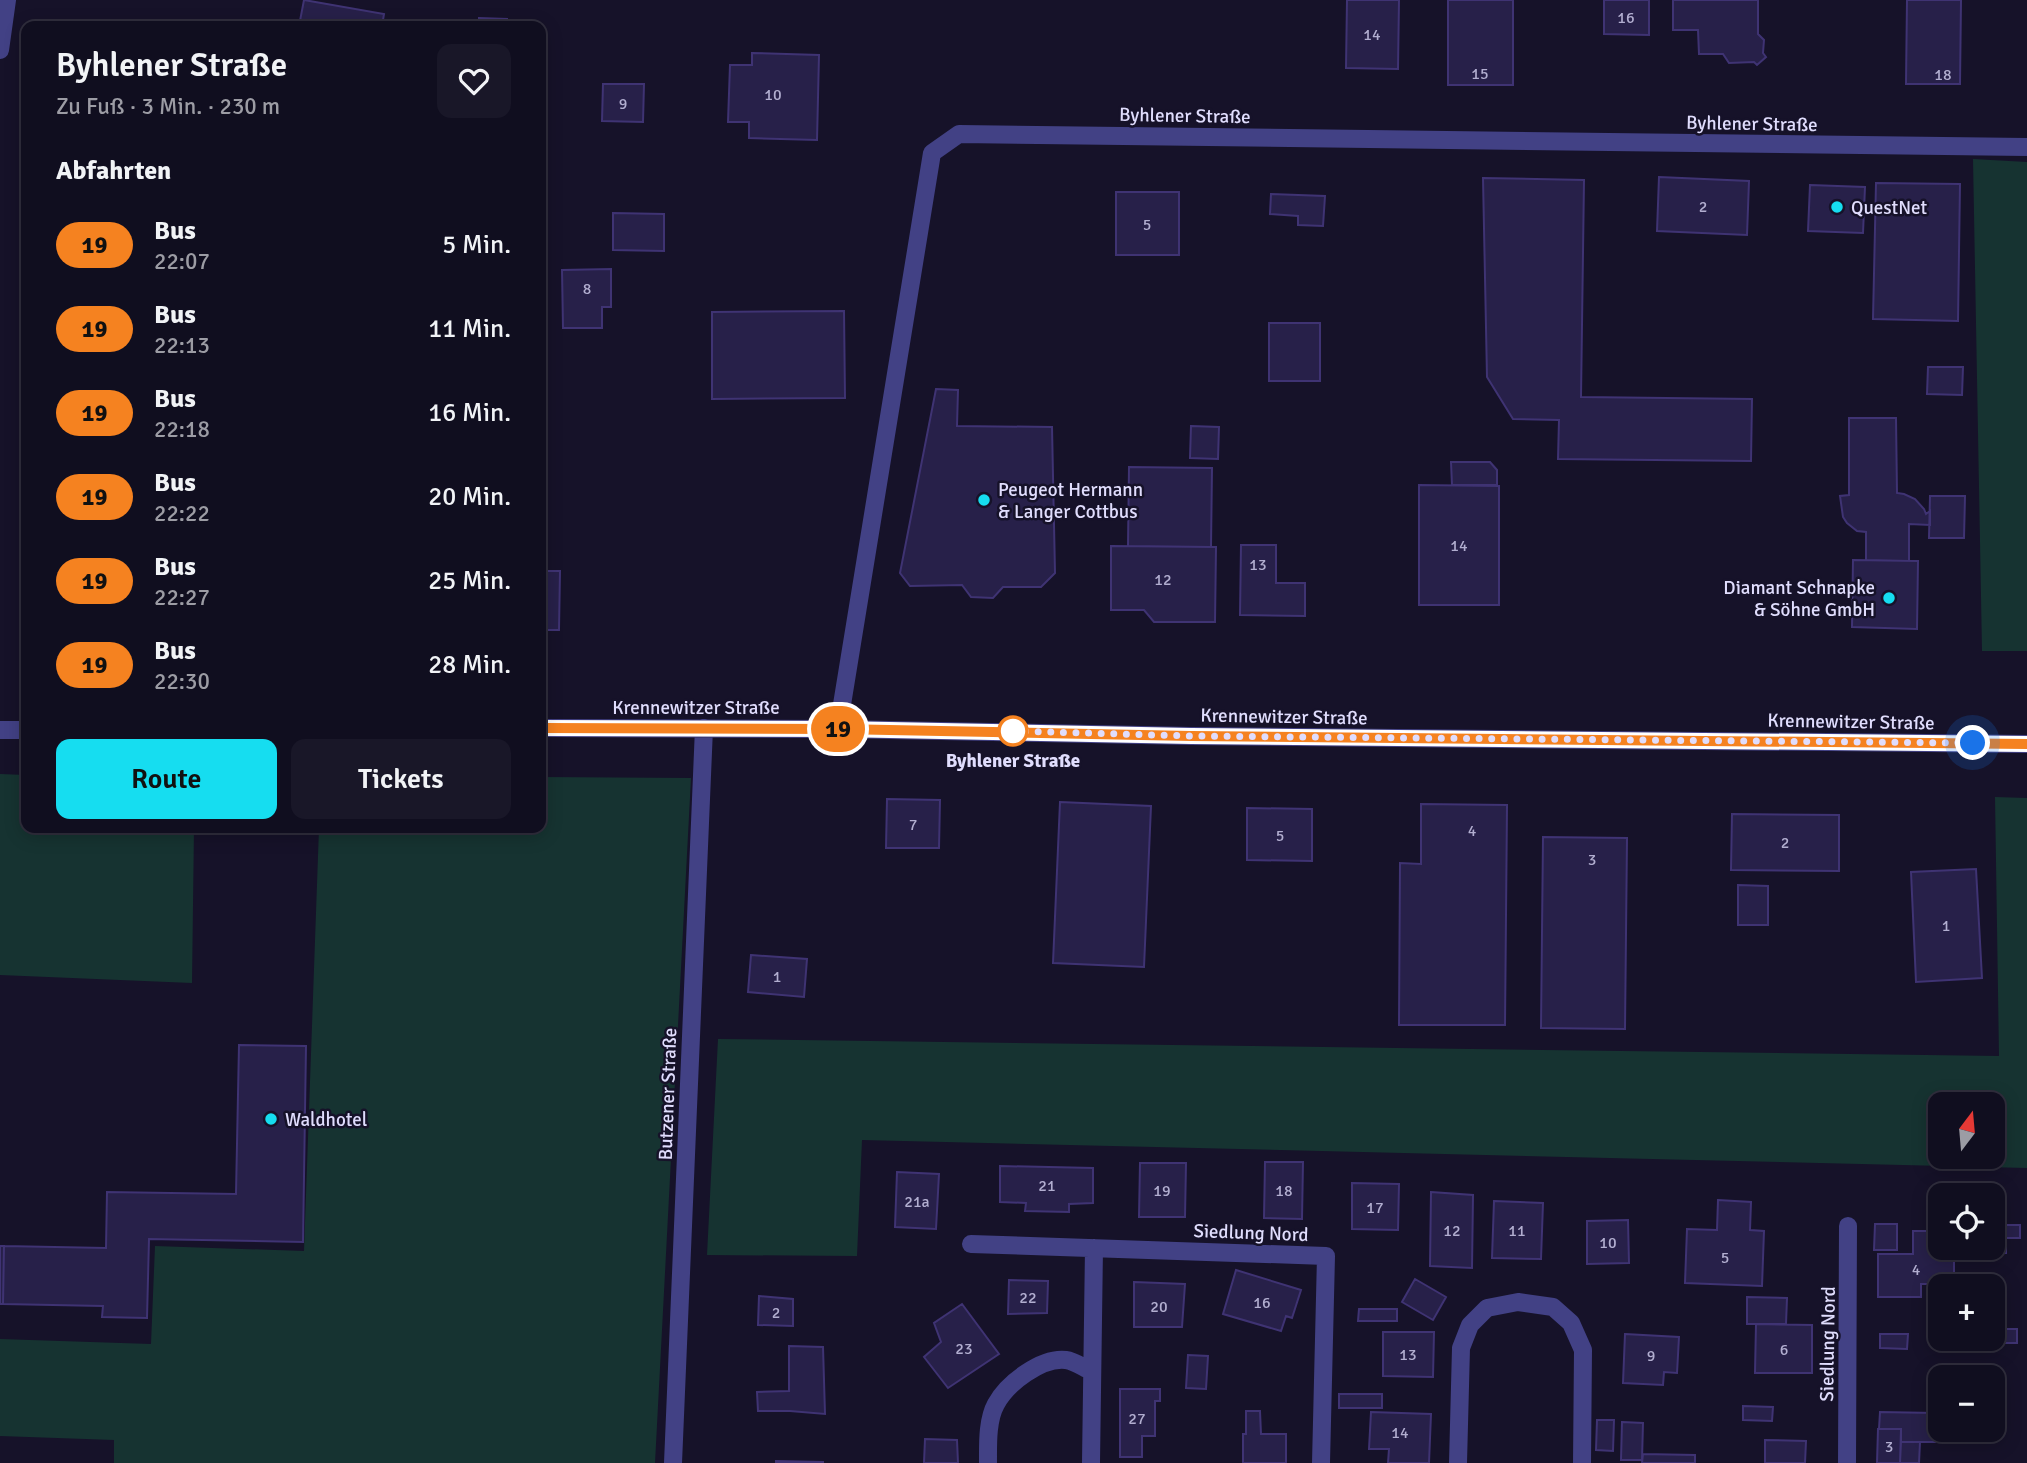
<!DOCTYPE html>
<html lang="de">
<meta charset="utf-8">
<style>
:root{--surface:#100e1f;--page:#191728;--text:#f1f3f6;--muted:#9c9ca4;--line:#302e3d;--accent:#16ddf0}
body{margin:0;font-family:Signika,sans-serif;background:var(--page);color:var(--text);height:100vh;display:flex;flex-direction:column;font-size:26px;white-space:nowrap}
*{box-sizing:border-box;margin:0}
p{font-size:23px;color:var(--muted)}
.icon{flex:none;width:38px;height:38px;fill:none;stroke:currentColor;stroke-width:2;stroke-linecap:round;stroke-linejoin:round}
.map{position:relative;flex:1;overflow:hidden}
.drawer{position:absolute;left:21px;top:21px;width:525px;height:812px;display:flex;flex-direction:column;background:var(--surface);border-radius:14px;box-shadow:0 4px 18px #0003,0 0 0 2px var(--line)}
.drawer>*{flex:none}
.badge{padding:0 14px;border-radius:23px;font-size:24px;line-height:46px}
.needle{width:46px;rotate:16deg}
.fabs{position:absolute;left:1928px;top:1092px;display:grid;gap:14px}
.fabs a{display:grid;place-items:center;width:77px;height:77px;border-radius:14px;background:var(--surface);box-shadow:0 4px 18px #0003,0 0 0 2px var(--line);font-size:35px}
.you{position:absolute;width:35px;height:35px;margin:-18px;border:5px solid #fff;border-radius:50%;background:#1a73e8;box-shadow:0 0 0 10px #1a73e833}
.map>.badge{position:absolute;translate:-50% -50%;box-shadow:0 0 0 4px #fff}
h2{padding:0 35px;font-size:26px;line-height:63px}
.round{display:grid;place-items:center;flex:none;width:74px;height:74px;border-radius:14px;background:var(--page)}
.overview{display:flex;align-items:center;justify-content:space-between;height:119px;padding:0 35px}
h1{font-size:33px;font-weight:600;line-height:52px}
.cta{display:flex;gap:14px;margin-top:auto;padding:14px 35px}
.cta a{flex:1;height:80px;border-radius:14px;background:var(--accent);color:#111;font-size:28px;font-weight:600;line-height:80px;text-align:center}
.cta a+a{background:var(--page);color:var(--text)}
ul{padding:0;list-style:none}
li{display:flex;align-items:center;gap:21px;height:84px;padding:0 35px}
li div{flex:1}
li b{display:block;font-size:26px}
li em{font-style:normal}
li .badge{min-width:77px;font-weight:700;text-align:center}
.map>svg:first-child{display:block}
</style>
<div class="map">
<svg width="2027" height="1463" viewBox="0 0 2027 1463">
<rect width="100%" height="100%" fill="#161229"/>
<path fill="#163331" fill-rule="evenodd" d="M 1973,159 L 2027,162 L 2027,651 L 1982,651 Z
M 0,774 L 26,775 L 26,828 L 194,828 L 192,983 L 0,975 Z
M 541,777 L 691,778 L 655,1463 L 114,1463 L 114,1440 L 0,1436 L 0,1339 L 151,1344 L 155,1246 L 304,1251 L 319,828 L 541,828 Z
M 1995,797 L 2027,798 L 2027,1168 L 862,1140 L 857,1256 L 707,1255 L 718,1039 L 1999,1056 ZM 1941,1104 L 1993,1104 L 1993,1157 L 1941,1157 Z"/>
<path fill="#272049" stroke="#3f3373" stroke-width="2" d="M 304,0 L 384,14 L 382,26 L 299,26 Z
M 1347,0 L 1399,0 L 1398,69 L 1346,68 Z
M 1448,0 L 1513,0 L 1513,85 L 1448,85 Z
M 1604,0 L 1649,0 L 1649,35 L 1604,34 Z
M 1673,0 L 1758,0 L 1758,34 L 1764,40 L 1763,53 L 1766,57 L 1757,65 L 1754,62 L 1729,63 L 1723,54 L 1699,54 L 1698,30 L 1673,30 Z
M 1907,0 L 1961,0 L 1960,84 L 1906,84 Z
M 479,18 L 507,19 L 507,26 L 479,26 Z
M 752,53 L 819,55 L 817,140 L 749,138 L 749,122 L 728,122 L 730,65 L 752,65 Z
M 603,84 L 644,84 L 643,122 L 602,121 Z
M 1659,177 L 1749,181 L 1747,235 L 1657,231 Z
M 1483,178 L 1584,180 L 1581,397 L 1752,399 L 1751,461 L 1558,459 L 1559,420 L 1513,419 L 1487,377 Z
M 1876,183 L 1960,184 L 1958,321 L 1873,319 Z
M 1810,185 L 1865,187 L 1863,233 L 1808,231 Z
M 1116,192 L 1179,192 L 1179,255 L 1116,255 Z
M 1271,194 L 1325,196 L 1323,226 L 1298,225 L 1298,216 L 1270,214 Z
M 613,213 L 664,214 L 664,251 L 613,250 Z
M 611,269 L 611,307 L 602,307 L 602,328 L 563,328 L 562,270 Z
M 844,311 L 845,398 L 712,399 L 712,312 Z
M 1269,323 L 1320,323 L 1320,381 L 1269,381 Z
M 1928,367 L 1963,367 L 1962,395 L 1927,394 Z
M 936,389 L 958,390 L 957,426 L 1052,427 L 1055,573 L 1041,587 L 1003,587 L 993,598 L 971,597 L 962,585 L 910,586 L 900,573 Z
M 1849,418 L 1896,418 L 1897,493 L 1904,494 L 1915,499 L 1924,509 L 1926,514 L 1930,511 L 1930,525 L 1909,524 L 1909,561 L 1866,560 L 1866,532 L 1857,531 L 1847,523 L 1843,517 L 1840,496 L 1849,495 Z
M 1191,426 L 1219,427 L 1218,459 L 1190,458 Z
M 1451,462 L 1490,462 L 1497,470 L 1497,485 L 1452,485 Z
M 1129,467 L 1212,468 L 1211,547 L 1128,546 Z
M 1419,485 L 1499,486 L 1499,605 L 1419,605 Z
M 1930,496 L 1965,496 L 1964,538 L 1929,538 Z
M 1241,545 L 1276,545 L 1276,583 L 1305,583 L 1305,616 L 1240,615 Z
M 1111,546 L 1216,547 L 1215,622 L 1154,622 L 1144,610 L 1111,610 Z
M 1853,560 L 1918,561 L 1917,629 L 1852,627 Z
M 541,571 L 560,571 L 559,630 L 541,630 Z
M 887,799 L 940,800 L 939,848 L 886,848 Z
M 1060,802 L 1151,806 L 1144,967 L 1053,963 Z
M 1421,804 L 1507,805 L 1505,1025 L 1399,1025 L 1400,863 L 1421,864 Z
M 1247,808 L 1312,809 L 1312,861 L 1247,860 Z
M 1732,814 L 1839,815 L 1839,871 L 1731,870 Z
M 1543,837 L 1627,838 L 1625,1029 L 1541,1028 Z
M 1976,869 L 1982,978 L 1916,982 L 1911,872 Z
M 1738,885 L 1768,886 L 1768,925 L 1738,925 Z
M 751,955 L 807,959 L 804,997 L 748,992 Z
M 239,1045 L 306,1046 L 303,1242 L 149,1239 L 147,1318 L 102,1317 L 103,1306 L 3,1304 L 4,1246 L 106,1248 L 107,1192 L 236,1194 Z
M 1265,1162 L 1303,1162 L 1302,1219 L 1264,1218 Z
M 1140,1163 L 1186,1163 L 1185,1217 L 1139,1217 Z
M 1000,1166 L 1093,1168 L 1093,1203 L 1069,1204 L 1069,1212 L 1025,1211 L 1026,1203 L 1000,1202 Z
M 897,1172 L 939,1174 L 936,1229 L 895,1227 Z
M 1352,1183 L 1399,1184 L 1398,1230 L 1352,1229 Z
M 1431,1192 L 1473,1195 L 1472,1268 L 1430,1266 Z
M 1718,1200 L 1751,1202 L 1750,1230 L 1764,1231 L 1762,1286 L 1685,1283 L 1687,1229 L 1717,1230 Z
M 1494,1201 L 1543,1203 L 1541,1259 L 1492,1258 Z
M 1628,1220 L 1629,1263 L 1587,1264 L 1587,1221 Z
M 1875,1224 L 1897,1224 L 1897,1250 L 1874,1250 Z
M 1994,1225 L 2020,1225 L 2020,1238 L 1994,1238 Z
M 1913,1231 L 1941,1231 L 1941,1248 L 1954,1248 L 1954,1284 L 1921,1284 L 1921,1297 L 1878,1297 L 1878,1254 L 1913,1254 Z
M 1994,1238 L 2006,1238 L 2006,1253 L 1994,1253 Z
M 0,1246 L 4,1246 L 3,1304 L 0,1304 Z
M 1236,1270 L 1301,1290 L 1292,1318 L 1286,1316 L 1281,1331 L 1223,1314 Z
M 1415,1279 L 1446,1297 L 1433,1320 L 1402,1302 Z
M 1009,1280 L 1048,1281 L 1047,1313 L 1008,1314 Z
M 1134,1282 L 1185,1284 L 1182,1327 L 1134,1327 Z
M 759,1296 L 793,1299 L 793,1326 L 758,1325 Z
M 1747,1297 L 1787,1298 L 1786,1324 L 1747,1324 Z
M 962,1304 L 999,1354 L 948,1388 L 924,1357 L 941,1342 L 934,1323 Z
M 1359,1309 L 1397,1309 L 1397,1321 L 1358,1321 Z
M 1756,1324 L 1812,1325 L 1812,1373 L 1755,1373 Z
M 1999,1329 L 2017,1329 L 2017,1343 L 1999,1343 Z
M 1383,1332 L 1434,1332 L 1433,1377 L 1383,1376 Z
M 1625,1334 L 1679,1337 L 1677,1373 L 1664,1372 L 1663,1385 L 1623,1383 Z
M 1880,1334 L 1908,1334 L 1907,1349 L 1880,1348 Z
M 789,1346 L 823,1347 L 825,1414 L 790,1411 L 758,1411 L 757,1392 L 789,1391 Z
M 1188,1355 L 1208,1356 L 1206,1389 L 1186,1388 Z
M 1120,1389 L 1160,1389 L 1160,1401 L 1155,1401 L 1155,1436 L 1142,1436 L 1142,1457 L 1120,1457 Z
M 1339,1394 L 1382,1394 L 1382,1408 L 1339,1408 Z
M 1743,1406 L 1773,1407 L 1772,1421 L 1743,1420 Z
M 1246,1411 L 1260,1411 L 1261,1434 L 1286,1434 L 1286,1463 L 1243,1463 L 1243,1434 L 1246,1434 Z
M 1371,1412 L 1431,1414 L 1429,1463 L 1388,1463 L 1389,1449 L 1369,1449 Z
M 1880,1412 L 1935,1413 L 1935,1442 L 1901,1442 L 1901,1429 L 1879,1429 Z
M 1597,1420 L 1614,1420 L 1613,1451 L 1596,1450 Z
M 1622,1422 L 1643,1423 L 1642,1460 L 1621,1460 Z
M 1878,1429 L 1901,1429 L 1900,1463 L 1877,1463 Z
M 925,1439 L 957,1440 L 958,1463 L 924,1463 Z
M 1765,1440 L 1806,1441 L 1805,1463 L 1765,1463 Z
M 1901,1442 L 1920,1442 L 1919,1463 L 1900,1463 Z
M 1643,1454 L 1695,1455 L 1695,1463 L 1642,1463 Z
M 776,1461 L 823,1462 L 823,1463 L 776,1463 Z"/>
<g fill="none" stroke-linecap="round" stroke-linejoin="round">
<path stroke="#424185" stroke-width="18" d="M 0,50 L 7,0
M 541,728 L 838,729 L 1191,736 L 2027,744
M 838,729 L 932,153 L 959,134 L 2027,147
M 0,730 L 26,730
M 971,1244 L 1326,1256 L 1321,1463
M 673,1463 L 704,728
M 988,1463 C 988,1445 987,1420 996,1404 C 1007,1383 1042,1357 1066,1360 C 1074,1361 1084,1368 1091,1371
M 1091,1463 L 1094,1248
M 1458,1463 L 1461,1348 L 1470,1325 L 1487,1308 L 1518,1302 L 1553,1307 L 1571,1323 L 1583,1350 L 1582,1463
M 1847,1463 L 1848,1226"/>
</g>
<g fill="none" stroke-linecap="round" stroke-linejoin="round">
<g stroke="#fff" stroke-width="16">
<path id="line" d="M 541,728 L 838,729 L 1191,736 L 2027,744"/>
</g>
<use href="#line" stroke="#f58220" stroke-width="10"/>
<path stroke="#e0ddfd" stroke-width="7" stroke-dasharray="0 12.6" d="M 1013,731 L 1191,736 L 1973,743"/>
</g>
<g fill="#16ddf0" stroke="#161229" stroke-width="2.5">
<circle cx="1837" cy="207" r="7"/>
<circle cx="984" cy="500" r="7"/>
<circle cx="1889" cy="598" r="7"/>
<circle cx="271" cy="1119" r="7"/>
</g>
<circle fill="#fff" stroke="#f58220" stroke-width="3.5" cx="1013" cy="731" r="14"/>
<g text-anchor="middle" stroke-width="5" stroke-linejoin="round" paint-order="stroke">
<g font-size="16" fill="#b2aed0">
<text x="1626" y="23">16</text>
<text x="1372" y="40">14</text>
<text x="1480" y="79">15</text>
<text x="1943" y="80">18</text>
<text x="773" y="100">10</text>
<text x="623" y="109">9</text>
<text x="1703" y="212">2</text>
<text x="1147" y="230">5</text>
<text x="587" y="294">8</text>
<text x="1459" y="551">14</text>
<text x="1258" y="570">13</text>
<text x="1163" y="585">12</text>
<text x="913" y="830">7</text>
<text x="1472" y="836">4</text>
<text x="1280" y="841">5</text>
<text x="1785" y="848">2</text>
<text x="1592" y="865">3</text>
<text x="1946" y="931">1</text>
<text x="777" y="982">1</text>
<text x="1047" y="1191">21</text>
<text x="1162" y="1196">19</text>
<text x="1284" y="1196">18</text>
<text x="917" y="1207">21a</text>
<text x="1375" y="1213">17</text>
<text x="1452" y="1236">12</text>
<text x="1517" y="1236">11</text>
<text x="1608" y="1248">10</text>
<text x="1725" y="1263">5</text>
<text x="1916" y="1275">4</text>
<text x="1028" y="1303">22</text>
<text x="1262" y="1308">16</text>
<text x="1159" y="1312">20</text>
<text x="776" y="1318">2</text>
<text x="964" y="1354">23</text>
<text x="1784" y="1355">6</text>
<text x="1408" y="1360">13</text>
<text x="1651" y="1361">9</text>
<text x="1137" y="1424">27</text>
<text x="1400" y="1438">14</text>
<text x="1889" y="1452">3</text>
</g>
<g font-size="19" fill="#e0ddfd" stroke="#161229">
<text transform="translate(1185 115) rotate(1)" y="7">Byhlener Straße</text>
<text transform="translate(1752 123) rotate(1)" y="7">Byhlener Straße</text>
<text x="696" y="714">Krennewitzer Straße</text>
<text transform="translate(1284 716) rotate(1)" y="7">Krennewitzer Straße</text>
<text transform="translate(1851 721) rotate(1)" y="7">Krennewitzer Straße</text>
<text transform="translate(667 1094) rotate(-88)" y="7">Butzener Straße</text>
<text transform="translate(1251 1232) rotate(2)" y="7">Siedlung Nord</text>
<text transform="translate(1827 1344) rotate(-89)" y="7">Siedlung Nord</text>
</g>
<g font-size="19" fill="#e0ddfd" stroke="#161229" text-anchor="start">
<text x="1851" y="214">QuestNet</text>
<text x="998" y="496">Peugeot Hermann<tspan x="998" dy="22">&amp; Langer Cottbus</tspan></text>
<text x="1875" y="594" text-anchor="end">Diamant Schnapke<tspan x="1875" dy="22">&amp; Söhne GmbH</tspan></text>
<text x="285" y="1126">Waldhotel</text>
</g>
<g font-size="19" font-weight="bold" fill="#e0ddfd" stroke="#161229">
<text x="1013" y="767">Byhlener Straße</text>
</g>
</g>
</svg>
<div class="fabs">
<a><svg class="needle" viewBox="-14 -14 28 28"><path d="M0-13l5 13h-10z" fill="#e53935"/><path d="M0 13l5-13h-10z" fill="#9c9ca4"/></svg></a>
<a><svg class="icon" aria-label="locate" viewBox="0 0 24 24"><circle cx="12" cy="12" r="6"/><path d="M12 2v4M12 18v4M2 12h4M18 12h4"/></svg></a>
<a>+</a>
<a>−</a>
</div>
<div class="you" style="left:1973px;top:743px"></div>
<b class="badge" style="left:838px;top:729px;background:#f58220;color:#111">19</b>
<section class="drawer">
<div class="overview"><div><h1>Byhlener Straße</h1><p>Zu Fuß · 3 Min. · 230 m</p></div><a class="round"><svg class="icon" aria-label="heart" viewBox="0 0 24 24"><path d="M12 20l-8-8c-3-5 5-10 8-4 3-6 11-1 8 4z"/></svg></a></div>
<h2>Abfahrten</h2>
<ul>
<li><span class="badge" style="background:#f58220;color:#111">19</span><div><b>Bus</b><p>22:07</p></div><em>5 Min.</em></li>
<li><span class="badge" style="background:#f58220;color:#111">19</span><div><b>Bus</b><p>22:13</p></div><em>11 Min.</em></li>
<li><span class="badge" style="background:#f58220;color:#111">19</span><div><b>Bus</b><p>22:18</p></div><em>16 Min.</em></li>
<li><span class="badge" style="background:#f58220;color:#111">19</span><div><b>Bus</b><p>22:22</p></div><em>20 Min.</em></li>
<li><span class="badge" style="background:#f58220;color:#111">19</span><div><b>Bus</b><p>22:27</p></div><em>25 Min.</em></li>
<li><span class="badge" style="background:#f58220;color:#111">19</span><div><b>Bus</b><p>22:30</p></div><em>28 Min.</em></li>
</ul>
<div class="cta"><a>Route</a><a>Tickets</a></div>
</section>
</div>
